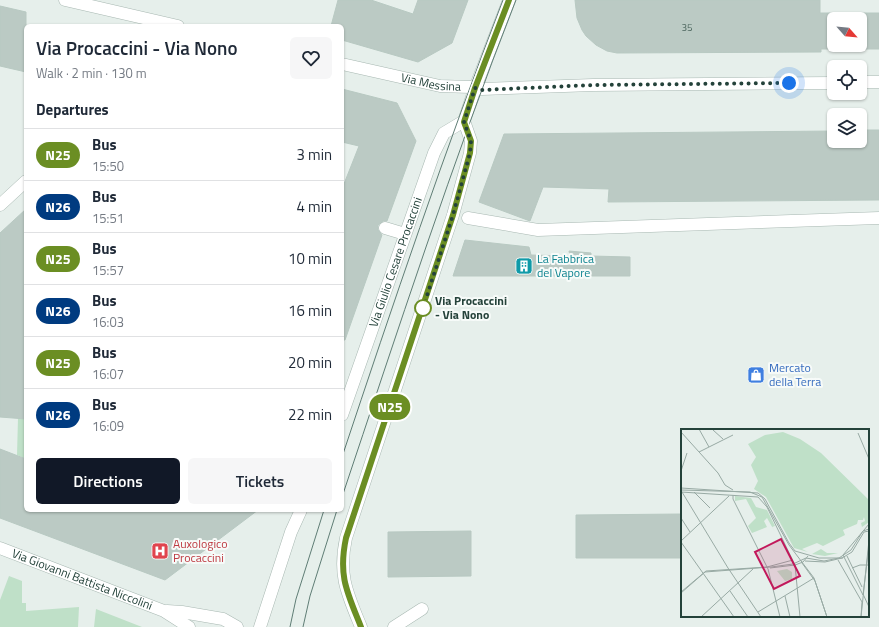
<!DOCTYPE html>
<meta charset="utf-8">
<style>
:root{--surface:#fff;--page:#f6f6f7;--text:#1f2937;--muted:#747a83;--line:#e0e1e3;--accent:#111827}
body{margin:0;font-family:"Titillium Web",sans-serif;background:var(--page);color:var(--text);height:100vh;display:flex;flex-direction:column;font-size:15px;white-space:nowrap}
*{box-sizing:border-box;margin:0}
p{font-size:13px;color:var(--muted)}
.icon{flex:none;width:22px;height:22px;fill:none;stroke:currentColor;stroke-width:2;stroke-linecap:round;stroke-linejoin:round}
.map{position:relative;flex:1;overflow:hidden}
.details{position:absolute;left:24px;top:24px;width:320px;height:488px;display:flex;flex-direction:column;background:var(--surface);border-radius:6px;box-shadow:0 1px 3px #0004}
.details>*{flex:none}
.badge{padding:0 8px;border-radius:13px;font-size:14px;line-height:26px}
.needle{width:26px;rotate:117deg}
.fabs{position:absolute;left:827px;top:12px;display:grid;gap:8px}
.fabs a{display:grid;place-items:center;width:40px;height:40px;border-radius:6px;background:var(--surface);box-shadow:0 1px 3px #0004;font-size:20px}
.you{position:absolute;width:20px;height:20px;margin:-10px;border:3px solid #fff;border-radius:50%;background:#1a73e8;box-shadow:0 0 0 6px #1a73e833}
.map>.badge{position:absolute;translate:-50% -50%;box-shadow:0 0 0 2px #fff}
h2{padding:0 12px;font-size:15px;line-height:36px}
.round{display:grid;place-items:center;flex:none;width:42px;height:42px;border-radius:6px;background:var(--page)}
.headline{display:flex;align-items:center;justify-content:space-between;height:68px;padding:0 12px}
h1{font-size:19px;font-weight:600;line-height:30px}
.cta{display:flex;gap:8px;margin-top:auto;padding:8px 12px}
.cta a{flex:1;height:46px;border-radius:6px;background:var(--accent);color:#fff;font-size:16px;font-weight:600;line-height:46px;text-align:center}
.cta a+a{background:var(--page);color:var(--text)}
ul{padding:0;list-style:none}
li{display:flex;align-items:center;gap:12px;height:52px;padding:0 12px;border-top:1px solid var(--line)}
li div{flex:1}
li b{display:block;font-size:15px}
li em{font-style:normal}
li .badge{min-width:44px;font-weight:700;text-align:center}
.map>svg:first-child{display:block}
</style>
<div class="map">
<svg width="879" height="627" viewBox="0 0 879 627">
<rect width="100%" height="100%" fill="#e6efeb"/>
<path fill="#bfe0c8" d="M 18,418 L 26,419 L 26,459 L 17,455 Z
M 9,576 L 22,581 L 22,603 L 26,603 L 26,611 L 79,607 L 78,627 L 0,627 L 0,600 Z
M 96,609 L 142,627 L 94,627 Z"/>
<path fill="#bbcac4" stroke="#b8c9c2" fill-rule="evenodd" d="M 338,0 L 371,0 L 413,14 L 418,0 L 468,0 L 452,43 L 418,62 L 342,40 L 342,26 L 331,26 Z
M 575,0 L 820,0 L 820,13 L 879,13 L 879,49 L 821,49 L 821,52 L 617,53 L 607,51 L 596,45 L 586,36 L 582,30 L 577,18 ZM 834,19 L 860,19 L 860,45 L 834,45 Z
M 0,6 L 26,12 L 26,72 L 0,66 Z
M 342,89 L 397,103 L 416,141 L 387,221 L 383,221 L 378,225 L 378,230 L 382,235 L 345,340 L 342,340 L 342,189 L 359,146 L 342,142 Z
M 860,130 L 879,130 L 879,200 L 608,202 L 609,189 L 543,187 L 530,221 L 479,202 L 504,134 L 834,131 L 834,141 L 860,141 Z
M 26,209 L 26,419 L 0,417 L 0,233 Z
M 465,240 L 529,247 L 531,255 L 570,256 L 569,251 L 591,253 L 591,256 L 630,257 L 630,276 L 453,276 Z
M 0,449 L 26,459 L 26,510 L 258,510 L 165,580 L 0,518 Z
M 682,514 L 682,558 L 576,558 L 576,515 Z
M 471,531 L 471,576 L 388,577 L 388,532 Z"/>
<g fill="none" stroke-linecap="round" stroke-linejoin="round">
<g stroke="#a8b8b2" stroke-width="13">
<path id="service" d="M 0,205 L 26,181
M 468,218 L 538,230 L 879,218
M 385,228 L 405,234
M 394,627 L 422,609"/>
</g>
<g stroke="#a8b8b2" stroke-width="13">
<g id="minor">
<path d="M 65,0 L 178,26"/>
<path id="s1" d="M 342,64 L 440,86 L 470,87 L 482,89 L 593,85 L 834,83"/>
<path d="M 860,82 L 879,82"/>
<path id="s2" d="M 0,548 L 164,611 L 189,627"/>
<path d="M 167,611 L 182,612 L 223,619 L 237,627"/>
</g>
</g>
<g stroke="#a8b8b2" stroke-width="13">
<g id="tertiary">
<path id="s3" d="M 342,415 L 434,153 L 444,133 L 464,121"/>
<path d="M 260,627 L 291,532 L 301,510"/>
<path d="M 361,627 C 347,593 338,575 346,538 L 453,215 L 470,153 L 471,141 L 464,121 L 475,88 L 509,0"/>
</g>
</g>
<use href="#service" stroke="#fff" stroke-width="12"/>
<use href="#minor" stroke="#fff" stroke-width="12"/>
<use href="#tertiary" stroke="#fff" stroke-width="12"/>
<path stroke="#5f7d75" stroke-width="1" d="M 342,457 C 393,304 445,150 503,0
M 342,497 C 398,330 452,163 516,0
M 290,627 L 296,599 L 324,510
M 303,627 L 310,596 L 337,510"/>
</g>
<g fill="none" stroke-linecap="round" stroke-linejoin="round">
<g stroke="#fff" stroke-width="9">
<path id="line" d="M 361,627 C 347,592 338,576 346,538 L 453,215 L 470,153 L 471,141 L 464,122 L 475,88 L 509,0"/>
</g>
<use href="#line" stroke="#6b8e23" stroke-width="6"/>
<path stroke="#24423a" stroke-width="4" stroke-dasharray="0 7.2" d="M 423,308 L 453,215 L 470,153 L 471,141 L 464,122 L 475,88 L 482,90 L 593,85 L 789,83"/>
</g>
<defs>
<g id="building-square" transform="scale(0.9)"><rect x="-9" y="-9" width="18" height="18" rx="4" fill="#0f9aa8" stroke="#f7fbf9"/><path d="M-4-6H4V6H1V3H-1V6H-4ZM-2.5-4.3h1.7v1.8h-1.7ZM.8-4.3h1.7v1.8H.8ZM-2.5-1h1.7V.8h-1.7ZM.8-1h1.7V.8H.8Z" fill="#fff"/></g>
<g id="shop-square" transform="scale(0.9)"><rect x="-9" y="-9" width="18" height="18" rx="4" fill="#3f7fe0" stroke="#f7fbf9"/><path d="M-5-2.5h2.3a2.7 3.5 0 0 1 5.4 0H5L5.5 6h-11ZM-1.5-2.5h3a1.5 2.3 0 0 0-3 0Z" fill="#fff"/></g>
<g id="hospital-square" transform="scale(0.9)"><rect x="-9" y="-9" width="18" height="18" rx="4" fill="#e0444e" stroke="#f7fbf9"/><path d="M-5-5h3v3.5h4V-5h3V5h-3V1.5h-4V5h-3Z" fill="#fff"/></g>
</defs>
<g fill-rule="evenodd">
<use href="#building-square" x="524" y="266"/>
<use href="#shop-square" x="756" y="375"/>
<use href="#hospital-square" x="160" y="551"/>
</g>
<circle fill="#fff" stroke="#6b8e23" stroke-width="2" cx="423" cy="308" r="8"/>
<g text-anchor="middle" stroke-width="4" stroke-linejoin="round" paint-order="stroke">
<g font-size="10" fill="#4a645c">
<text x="687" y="31">35</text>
</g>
<g font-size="12" fill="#24423a" stroke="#f7fbf9">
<text dy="4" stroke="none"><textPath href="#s1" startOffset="91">Via Messina</textPath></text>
<text dy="4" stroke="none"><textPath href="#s3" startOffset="162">Via Giulio Cesare Procaccini</textPath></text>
<text dy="4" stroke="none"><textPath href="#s2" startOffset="88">Via Giovanni Battista Niccolini</textPath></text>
</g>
<g font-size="12" fill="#0d838f" stroke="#f7fbf9" text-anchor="start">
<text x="537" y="263">La Fabbrica<tspan x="537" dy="14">del Vapore</tspan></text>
</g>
<g font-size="12" font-weight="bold" fill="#24423a" stroke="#f7fbf9" text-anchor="start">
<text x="435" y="305">Via Procaccini<tspan x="435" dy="14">- Via Nono</tspan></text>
</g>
<g font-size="12" fill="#366cbe" stroke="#f7fbf9" text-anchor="start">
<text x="769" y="372">Mercato<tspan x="769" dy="14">della Terra</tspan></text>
</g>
<g font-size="12" fill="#be3a42" stroke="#f7fbf9" text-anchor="start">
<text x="173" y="548">Auxologico<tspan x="173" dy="14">Procaccini</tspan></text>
</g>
</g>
<g transform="translate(681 429)">
<rect width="188" height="188" fill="#e6efeb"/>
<path d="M 102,3 L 119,10 L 140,24 L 188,71 L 188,93 L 181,98 L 180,94 L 184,92 L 183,88 L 182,91 L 177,91 L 176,95 L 162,101 L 164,106 L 142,117 L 136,114 L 121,120 L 127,123 L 113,119 L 85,68 L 73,60 L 77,52 L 70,36 L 75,28 L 67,15 L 84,6 ZM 54,67 L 70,69 L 75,78 L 86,81 L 94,97 L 91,98 L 94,103 L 86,89 L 83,92 L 86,98 L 71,104 L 67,97 L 75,89 L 65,70 L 54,72 ZM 140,120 L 146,124 L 157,124 L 144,127 L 131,125 ZM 106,140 L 111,143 L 111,150 L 104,152 L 96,142 Z" fill="#bfe0c8"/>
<path fill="none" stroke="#98aaa4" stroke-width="1" d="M 18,0 L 28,18M 32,1 L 42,10M 0,3 L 37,44 L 44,56 L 52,61M 177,4 L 188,30M 18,23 L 52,6M 0,42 L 6,24M 0,59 L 77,64 L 84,70 L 108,114 L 114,122 L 138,129 L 162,129M 0,61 L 69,63 L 81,68 L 108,116 L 133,149 L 146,188M 0,63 L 77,68 L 86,78 L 114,136 L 122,133 L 127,127M 1,63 L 47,139 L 80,188M 13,63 L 29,79M 52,66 L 52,70 L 87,140 L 99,188M 0,89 L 9,103M 0,112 L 48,67M 0,113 L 53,188M 166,127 L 181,158M 157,131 L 181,173 L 180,188M 124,132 L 144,133 L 161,129 L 171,123 L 183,103 L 188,102M 121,134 L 134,152 L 146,188M 89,139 L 114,136 L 119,188M 171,139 L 179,136 L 188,136M 49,162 L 67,188M 0,163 L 25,142 L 86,138 L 112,131M 0,164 L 24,143 L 90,138 L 112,135 L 125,129 L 143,132 L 158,129 L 170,121 L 182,102 L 188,100M 182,165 L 188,178M 182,166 L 188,117M 182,166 L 162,126 L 188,95M 104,167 L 109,188M 77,183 L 133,149M 20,188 L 72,140M 180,188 L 188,111"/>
<path fill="#c2185b" fill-opacity="0.15" stroke="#c2185b" stroke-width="2" d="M 100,110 L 119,147 L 93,160 L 74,123 Z"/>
<rect width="188" height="188" fill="none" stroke="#24423a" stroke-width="2"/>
</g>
</svg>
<div class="fabs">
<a><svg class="needle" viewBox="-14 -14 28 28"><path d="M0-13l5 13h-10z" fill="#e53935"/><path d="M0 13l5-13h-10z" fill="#747a83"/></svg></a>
<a><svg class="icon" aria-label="locate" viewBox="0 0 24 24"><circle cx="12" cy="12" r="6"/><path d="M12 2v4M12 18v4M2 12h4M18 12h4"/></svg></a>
<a><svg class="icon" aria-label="layers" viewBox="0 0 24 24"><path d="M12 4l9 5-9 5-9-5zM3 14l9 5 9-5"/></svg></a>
</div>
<div class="you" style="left:789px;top:83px"></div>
<b class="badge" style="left:390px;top:407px;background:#6b8e23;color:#fff">N25</b>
<section class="details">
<div class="headline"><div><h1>Via Procaccini - Via Nono</h1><p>Walk · 2 min · 130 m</p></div><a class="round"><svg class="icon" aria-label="heart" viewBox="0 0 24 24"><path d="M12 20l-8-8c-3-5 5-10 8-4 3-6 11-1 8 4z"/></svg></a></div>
<h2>Departures</h2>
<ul>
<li><span class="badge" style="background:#6b8e23;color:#fff">N25</span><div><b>Bus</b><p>15:50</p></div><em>3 min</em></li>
<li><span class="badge" style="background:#003b80;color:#fff">N26</span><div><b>Bus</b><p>15:51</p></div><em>4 min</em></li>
<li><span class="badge" style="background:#6b8e23;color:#fff">N25</span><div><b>Bus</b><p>15:57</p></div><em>10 min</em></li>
<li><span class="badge" style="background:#003b80;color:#fff">N26</span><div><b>Bus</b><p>16:03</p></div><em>16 min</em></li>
<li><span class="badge" style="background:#6b8e23;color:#fff">N25</span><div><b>Bus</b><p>16:07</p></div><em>20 min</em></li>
<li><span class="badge" style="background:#003b80;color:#fff">N26</span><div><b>Bus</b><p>16:09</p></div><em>22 min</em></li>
</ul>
<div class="cta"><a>Directions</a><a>Tickets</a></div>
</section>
</div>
